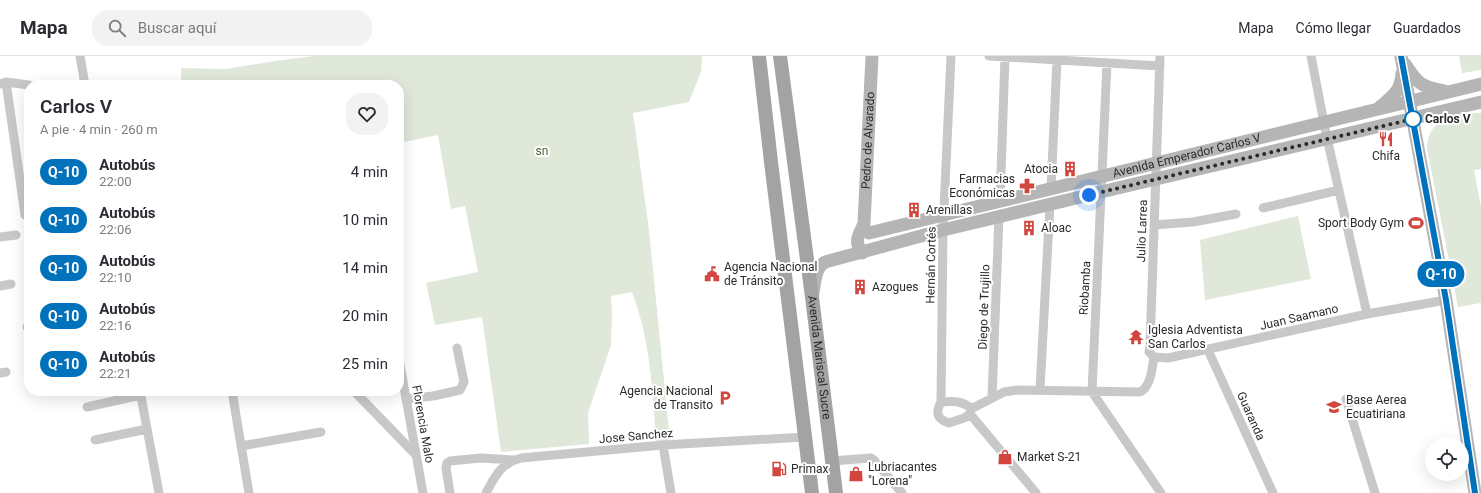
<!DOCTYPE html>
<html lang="es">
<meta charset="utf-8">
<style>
:root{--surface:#fff;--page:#f2f2f3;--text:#2b2b33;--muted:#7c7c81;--line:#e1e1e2}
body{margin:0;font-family:Roboto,sans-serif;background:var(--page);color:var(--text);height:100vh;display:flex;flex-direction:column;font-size:15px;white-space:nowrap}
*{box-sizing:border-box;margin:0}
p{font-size:13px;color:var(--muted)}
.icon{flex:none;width:22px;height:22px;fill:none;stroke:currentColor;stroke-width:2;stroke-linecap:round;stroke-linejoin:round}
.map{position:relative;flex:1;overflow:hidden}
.sheet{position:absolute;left:24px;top:24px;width:380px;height:316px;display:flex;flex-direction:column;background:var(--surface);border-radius:16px;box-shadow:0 4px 16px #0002}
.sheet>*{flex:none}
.badge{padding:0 8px;border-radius:13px;font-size:14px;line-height:26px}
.controls{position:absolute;left:1425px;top:381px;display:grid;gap:8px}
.controls a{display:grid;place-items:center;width:44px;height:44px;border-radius:50%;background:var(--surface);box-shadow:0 4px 16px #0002;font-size:20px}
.you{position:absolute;width:20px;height:20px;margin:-10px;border:3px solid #fff;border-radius:50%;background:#1a73e8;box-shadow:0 0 0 6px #1a73e833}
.map>.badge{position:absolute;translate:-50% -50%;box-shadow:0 0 0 2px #fff}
.round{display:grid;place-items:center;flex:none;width:42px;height:42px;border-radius:16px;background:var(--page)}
.summary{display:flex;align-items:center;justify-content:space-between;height:68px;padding:0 16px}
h1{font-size:19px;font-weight:600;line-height:30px}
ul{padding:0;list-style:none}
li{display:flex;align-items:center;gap:12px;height:48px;padding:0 16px}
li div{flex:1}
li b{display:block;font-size:15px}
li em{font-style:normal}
li .badge{min-width:44px;font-weight:700;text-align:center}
header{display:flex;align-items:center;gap:24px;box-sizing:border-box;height:56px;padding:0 20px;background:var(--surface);border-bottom:1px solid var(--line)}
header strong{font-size:19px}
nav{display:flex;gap:22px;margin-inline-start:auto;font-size:14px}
.search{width:280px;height:36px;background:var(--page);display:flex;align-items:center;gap:10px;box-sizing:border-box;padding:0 14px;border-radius:16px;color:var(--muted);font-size:15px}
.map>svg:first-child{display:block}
</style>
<header>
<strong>Mapa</strong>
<div class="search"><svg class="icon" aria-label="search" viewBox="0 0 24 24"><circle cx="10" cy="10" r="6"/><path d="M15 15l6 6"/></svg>Buscar aquí</div>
<nav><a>Mapa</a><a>Cómo llegar</a><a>Guardados</a></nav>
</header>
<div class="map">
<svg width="1481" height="437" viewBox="0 0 1481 437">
<rect width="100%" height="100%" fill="#fff"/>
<path fill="#e0e8da" d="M 314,0 L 702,0 L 701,16 L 689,46 L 633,57 L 649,174 L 670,385 L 656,385 C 653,334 650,284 632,236 L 611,240 L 612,255 L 611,289 L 588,357 L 589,388 L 501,396 L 482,261 L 435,269 L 426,227 L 478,216 L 465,150 L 451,153 L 438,79 L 399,87 L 399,29 L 181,29 L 181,12 L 226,13 L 275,5 Z
M 1459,0 L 1481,0 L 1481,14 L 1462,17 Z
M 1466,57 L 1481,57 L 1481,113 L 1474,114 L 1481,151 L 1481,247 L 1458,251 L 1427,92 C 1428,67 1446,61 1466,57 Z
M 1298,160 L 1311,223 L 1205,244 L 1200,184 Z"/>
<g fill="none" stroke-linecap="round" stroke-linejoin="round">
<path stroke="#c8c8c8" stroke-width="9" d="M 80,0 L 85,29
M 951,0 L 943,174 L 941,346 C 935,357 937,363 949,367 L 964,362 L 970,358
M 989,0 L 1160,10
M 1311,0 L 1327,82 L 1367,258
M 1107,7 L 1092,336 L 1161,437
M 6,26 L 25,159
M 0,28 L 6,26 L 29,29
M 1051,132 L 1057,4
M 1000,145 L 1005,1
M 1263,152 L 1339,134
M 1154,169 L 1193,166 L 1236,158
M 0,181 L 16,179
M 0,230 L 11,228
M 27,271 L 29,271
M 1208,294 L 1273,437
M 1154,301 L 1149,296 L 1150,290 L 1160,0
M 1154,301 L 1168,302 L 1367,258 L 1446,244
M 399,303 L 423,437
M 0,317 L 6,316
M 1040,333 L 1050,148
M 140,335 L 159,437
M 232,335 L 249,437
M 354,335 L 416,399
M 992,341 L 999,161
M 406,343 L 433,340 L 460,334 L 464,326 L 457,292
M 1346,343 L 1375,437
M 941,346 C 950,345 964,344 971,353 L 970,357
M 87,351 L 141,339
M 971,353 L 1004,336 L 1017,334 L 1140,336 C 1151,331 1152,312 1154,301
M 970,358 L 1036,437
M 95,384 L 147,373
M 663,389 L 671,437
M 241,390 L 321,376
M 831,405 L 871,402 L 874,404 L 902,437
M 450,437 L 446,412 L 447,407 L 450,405 L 480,402 L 514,404
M 486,437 C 495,420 501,407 521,402 L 663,389 L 805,381"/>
<g stroke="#b5b5b5" stroke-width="13">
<path d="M 1401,0 L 1446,244 L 1475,437"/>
<path d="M 1405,8 C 1417,27 1421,31 1444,35"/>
<path d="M 1380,51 C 1393,40 1401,35 1402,17"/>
<path id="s1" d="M 869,177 L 1481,28"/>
<path id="s2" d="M 862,197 C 854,185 858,180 864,168 L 872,0"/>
<path d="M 813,237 C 815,226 815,212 825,206 L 943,174 L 1101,136 L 1481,46"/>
</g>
<g stroke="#a3a3a3" stroke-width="14">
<path d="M 759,0 L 771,106 L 812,437"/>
<path id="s3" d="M 780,0 L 812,241 L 836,437"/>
</g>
</g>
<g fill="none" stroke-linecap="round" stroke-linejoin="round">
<g stroke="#fff" stroke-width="9">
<path id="line" d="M 1401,0 L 1446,244 L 1475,437"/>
</g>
<use href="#line" stroke="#0072bc" stroke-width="6"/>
<path stroke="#2b2b2b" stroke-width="4" stroke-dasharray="0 7.2" d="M 1089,139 L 1413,63"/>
</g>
<defs>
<g id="restaurant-bare" transform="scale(1.2)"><path d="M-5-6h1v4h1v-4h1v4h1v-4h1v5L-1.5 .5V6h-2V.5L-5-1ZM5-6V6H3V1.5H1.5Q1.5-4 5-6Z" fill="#d1463f" stroke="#fff" stroke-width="2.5" paint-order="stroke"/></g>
<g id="building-bare" transform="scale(1.2)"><path d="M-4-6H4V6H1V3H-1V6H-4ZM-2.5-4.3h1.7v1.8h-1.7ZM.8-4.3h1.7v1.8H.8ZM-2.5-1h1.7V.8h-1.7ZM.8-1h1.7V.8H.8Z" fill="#d1463f" stroke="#fff" stroke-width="2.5" paint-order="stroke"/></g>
<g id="pharmacy-bare" transform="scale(1.2)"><path d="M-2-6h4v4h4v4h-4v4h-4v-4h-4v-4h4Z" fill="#d1463f" stroke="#fff" stroke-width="2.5" paint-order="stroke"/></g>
<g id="stadium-bare" transform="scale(1.2)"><path d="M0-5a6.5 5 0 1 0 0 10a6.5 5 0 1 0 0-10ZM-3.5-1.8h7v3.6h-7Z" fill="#d1463f" stroke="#fff" stroke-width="2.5" paint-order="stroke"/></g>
<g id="civic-bare" transform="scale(1.2)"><path d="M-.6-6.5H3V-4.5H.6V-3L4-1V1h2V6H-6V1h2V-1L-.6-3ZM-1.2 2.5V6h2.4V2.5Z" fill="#d1463f" stroke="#fff" stroke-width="2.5" paint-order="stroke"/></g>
<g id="temple-bare" transform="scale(1.2)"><path d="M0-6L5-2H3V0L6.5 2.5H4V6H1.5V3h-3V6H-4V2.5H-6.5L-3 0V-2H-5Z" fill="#d1463f" stroke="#fff" stroke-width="2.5" paint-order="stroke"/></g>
<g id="parking-bare" transform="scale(1.2)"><path d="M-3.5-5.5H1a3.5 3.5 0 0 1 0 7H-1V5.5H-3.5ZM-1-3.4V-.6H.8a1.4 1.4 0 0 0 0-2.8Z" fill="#d1463f" stroke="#fff" stroke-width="2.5" paint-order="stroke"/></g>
<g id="school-bare" transform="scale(1.2)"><path d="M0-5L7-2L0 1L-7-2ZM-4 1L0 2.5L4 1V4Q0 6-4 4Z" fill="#d1463f" stroke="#fff" stroke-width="2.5" paint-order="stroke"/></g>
<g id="shop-bare" transform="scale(1.2)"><path d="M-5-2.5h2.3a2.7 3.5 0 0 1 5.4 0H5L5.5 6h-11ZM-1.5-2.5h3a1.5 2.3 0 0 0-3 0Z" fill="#d1463f" stroke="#fff" stroke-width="2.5" paint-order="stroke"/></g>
<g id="fuel-bare" transform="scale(1.2)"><path d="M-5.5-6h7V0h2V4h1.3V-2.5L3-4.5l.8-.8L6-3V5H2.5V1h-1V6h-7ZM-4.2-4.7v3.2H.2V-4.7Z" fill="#d1463f" stroke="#fff" stroke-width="2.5" paint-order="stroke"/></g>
</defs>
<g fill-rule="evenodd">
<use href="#restaurant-bare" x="1386" y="83"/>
<use href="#building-bare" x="1070" y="113"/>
<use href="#pharmacy-bare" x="1027" y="130"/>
<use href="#building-bare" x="914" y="154"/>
<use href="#stadium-bare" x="1416" y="167"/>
<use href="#building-bare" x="1029" y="172"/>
<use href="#civic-bare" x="712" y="218"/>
<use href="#building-bare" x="860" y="231"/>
<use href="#temple-bare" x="1136" y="281"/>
<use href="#parking-bare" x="725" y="342"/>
<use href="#school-bare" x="1334" y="351"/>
<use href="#shop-bare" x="1005" y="401"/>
<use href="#fuel-bare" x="779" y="413"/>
<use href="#shop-bare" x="856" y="418"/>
</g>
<circle fill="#fff" stroke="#0072bc" stroke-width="2" cx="1413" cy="63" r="8"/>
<g text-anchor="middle" stroke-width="4" stroke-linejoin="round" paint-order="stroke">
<g font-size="12" font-weight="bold" fill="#2b2b2b" stroke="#fff" text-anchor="start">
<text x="1425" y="67">Carlos V</text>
</g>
<g font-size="12" fill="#2b2b2b" stroke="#fff">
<text dy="4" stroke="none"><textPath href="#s2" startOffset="115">Pedro de Alvarado</textPath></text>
<text dy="4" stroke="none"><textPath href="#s1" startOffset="327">Avenida Emperador Carlos V</textPath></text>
<text transform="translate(1142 175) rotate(-88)" y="4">Julio Larrea</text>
<text transform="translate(931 209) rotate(-89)" y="4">Hernán Cortés</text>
<text transform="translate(1085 232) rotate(-87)" y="4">Riobamba</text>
<text transform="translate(984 251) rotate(-88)" y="4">Diego de Trujillo</text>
<text transform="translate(1299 261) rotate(-13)" y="4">Juan Saamano</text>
<text dy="4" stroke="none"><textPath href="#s3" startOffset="304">Avenida Mariscal Sucre</textPath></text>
<text transform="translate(1251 360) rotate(66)" y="4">Guaranda</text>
<text transform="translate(423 368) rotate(80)" y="4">Florencia Malo</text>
<text transform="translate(636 380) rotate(-5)" y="4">Jose Sanchez</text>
</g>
<g font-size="12" fill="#4b623e" stroke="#fff">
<text x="542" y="99">sn</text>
</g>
<g font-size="12" fill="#2b2b2b" stroke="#fff" text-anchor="start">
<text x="1386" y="104" text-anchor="middle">Chifa</text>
<text x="1058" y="117" text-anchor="end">Atocia</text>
<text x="1015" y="127" text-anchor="end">Farmacias<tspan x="1015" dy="14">Económicas</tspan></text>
<text x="926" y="158">Arenillas</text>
<text x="1404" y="171" text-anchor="end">Sport Body Gym</text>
<text x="1041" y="176">Aloac</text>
<text x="724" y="215">Agencia Nacional<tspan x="724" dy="14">de Tránsito</tspan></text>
<text x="872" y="235">Azogues</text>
<text x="1148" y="278">Iglesia Adventista<tspan x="1148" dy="14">San Carlos</tspan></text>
<text x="713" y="339" text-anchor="end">Agencia Nacional<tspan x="713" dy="14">de Transito</tspan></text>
<text x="1346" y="348">Base Aerea<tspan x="1346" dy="14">Ecuatiriana</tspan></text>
<text x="1017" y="405">Market S-21</text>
<text x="868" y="415">Lubriacantes<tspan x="868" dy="14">"Lorena"</tspan></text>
<text x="791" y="417">Primax</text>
</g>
</g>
</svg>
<div class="controls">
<a><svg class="icon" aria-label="locate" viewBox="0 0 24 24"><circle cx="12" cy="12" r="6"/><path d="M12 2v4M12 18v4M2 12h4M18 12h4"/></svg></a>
</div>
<div class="you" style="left:1089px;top:139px"></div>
<b class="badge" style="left:1441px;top:218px;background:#0072bc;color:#fff">Q-10</b>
<section class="sheet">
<div class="summary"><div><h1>Carlos V</h1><p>A pie · 4 min · 260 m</p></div><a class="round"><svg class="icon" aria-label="heart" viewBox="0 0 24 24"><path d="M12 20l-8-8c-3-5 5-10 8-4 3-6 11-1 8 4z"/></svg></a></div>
<ul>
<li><span class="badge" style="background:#0072bc;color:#fff">Q-10</span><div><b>Autobús</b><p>22:00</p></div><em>4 min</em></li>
<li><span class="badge" style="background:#0072bc;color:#fff">Q-10</span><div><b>Autobús</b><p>22:06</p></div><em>10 min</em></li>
<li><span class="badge" style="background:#0072bc;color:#fff">Q-10</span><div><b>Autobús</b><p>22:10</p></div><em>14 min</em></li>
<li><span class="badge" style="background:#0072bc;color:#fff">Q-10</span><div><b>Autobús</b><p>22:16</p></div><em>20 min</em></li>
<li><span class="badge" style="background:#0072bc;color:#fff">Q-10</span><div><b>Autobús</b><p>22:21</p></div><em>25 min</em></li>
</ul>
</section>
</div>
